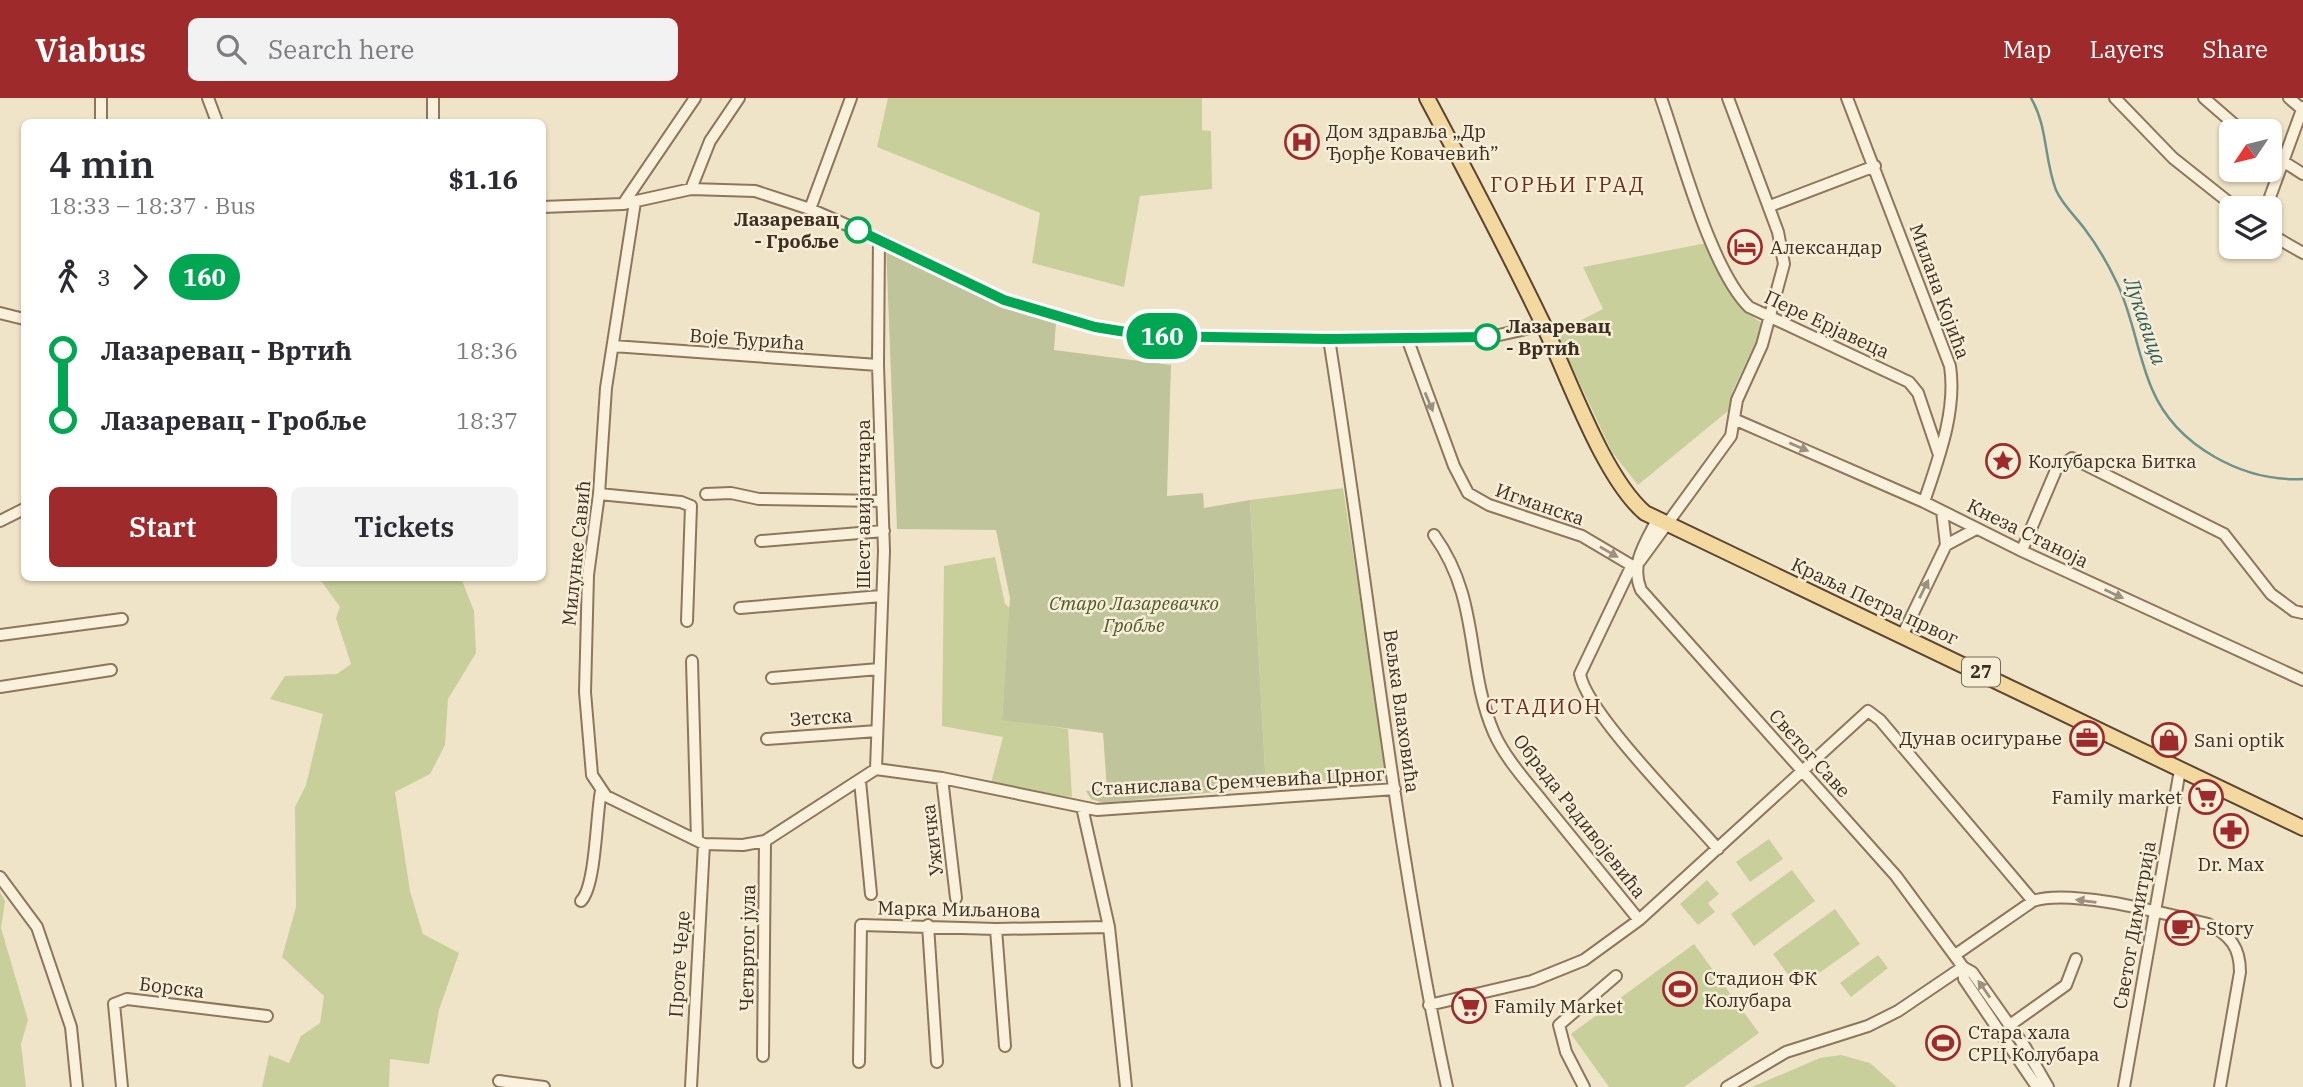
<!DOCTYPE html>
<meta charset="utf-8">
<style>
:root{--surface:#fff;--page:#f2f2f3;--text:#2b2b33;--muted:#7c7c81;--accent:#9e2a2b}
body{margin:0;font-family:"IBM Plex Serif",serif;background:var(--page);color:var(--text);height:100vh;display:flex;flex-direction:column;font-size:26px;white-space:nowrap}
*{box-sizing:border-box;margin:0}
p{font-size:23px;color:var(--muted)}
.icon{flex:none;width:38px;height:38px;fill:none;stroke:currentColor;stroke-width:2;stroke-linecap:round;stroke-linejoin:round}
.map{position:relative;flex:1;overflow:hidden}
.drawer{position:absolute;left:21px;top:21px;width:525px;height:462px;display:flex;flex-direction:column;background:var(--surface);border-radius:10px;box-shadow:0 2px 5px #0004}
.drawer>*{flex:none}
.badge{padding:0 14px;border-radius:23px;font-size:24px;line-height:46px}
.needle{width:46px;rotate:235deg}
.fabs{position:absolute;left:2219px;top:21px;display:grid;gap:14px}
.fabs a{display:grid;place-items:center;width:63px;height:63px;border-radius:10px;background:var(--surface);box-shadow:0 2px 5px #0004;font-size:35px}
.map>.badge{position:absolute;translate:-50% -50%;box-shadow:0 0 0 4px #fff}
.legs{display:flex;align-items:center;gap:10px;height:77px;padding:0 28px;font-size:23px}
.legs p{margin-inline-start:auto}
.head{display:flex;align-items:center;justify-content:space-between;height:119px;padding:0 28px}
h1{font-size:38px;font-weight:600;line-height:52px}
.primary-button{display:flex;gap:14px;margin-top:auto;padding:14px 28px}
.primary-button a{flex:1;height:80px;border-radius:10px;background:var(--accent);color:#fff;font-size:28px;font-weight:600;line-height:80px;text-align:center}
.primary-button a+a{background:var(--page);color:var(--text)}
ul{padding:0 28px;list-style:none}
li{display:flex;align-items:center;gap:24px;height:70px;font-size:26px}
li i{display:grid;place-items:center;width:10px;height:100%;margin:0 9px;background:currentColor}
li i::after{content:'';width:18px;height:18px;margin:-9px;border:5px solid;border-radius:50%;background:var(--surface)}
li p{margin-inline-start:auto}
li:first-child i{background:linear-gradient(#0000 50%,currentColor 0)}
li:last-child i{background:linear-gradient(currentColor 50%,#0000 0)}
header{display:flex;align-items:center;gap:42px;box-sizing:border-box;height:98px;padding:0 35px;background:var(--accent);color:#fff}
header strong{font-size:33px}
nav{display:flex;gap:38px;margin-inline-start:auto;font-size:24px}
.search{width:490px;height:63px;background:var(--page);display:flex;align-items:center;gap:18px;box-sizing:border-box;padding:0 24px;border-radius:10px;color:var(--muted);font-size:26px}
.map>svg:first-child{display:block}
</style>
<header>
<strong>Viabus</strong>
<div class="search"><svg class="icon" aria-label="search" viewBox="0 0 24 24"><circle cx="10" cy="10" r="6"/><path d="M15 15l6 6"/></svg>Search here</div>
<nav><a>Map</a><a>Layers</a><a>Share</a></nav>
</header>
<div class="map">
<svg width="2303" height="989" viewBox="0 0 2303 989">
<rect width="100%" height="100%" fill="#f0e4c8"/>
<path fill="#c9cf9b" d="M 888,0 L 1202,0 L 1202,32 L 1211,33 L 1212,91 L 1140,98 L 1124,189 L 1032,165 L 1040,115 L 877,49 Z
M 1707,145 C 1721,177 1731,208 1764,226 L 1733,292 L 1728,313 L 1638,387 L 1612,354 L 1556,235 L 1603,211 L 1583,169 Z
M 1343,390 L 1386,668 L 1384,678 L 1266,689 L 1250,402 Z
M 995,459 L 1005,506 L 1010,510 L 1002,621 L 1068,631 L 1072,699 L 1020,692 L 991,685 L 1003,639 L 942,628 L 944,468 Z
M 319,480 L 461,480 L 474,513 L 476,555 L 448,601 L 445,647 L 430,676 L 395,694 L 410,793 L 423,836 L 459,855 L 439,912 L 429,966 L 390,961 L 389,989 L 262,989 L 269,957 L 289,965 L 301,938 L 320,925 L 324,898 L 282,859 L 296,809 L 295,709 L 306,687 L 323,616 L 270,601 L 285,578 L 337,576 L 351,566 L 336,520 L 340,509 Z
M 1769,741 L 1783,761 L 1750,784 L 1736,764 Z
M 1792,772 L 1815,803 L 1754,848 L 1731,816 Z
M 1707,782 L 1719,796 L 1708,805 L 1715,814 L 1698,827 L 1680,806 Z
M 0,794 L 5,803 L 1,830 L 28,922 L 21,946 L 26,989 L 0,989 Z
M 1835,811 L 1860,846 L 1798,890 L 1773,856 Z
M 1694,846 L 1759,935 L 1684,989 L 1609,989 L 1571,936 Z
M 1878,857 L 1888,870 L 1851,899 L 1840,885 Z
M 1841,957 L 1870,965 L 1897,989 L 1752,989 L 1820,960 Z"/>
<path fill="#bfc49a" d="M 886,147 L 992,202 L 1056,224 L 1054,252 L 1171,267 L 1167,398 L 1203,395 L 1204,410 L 1250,402 L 1266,689 L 1103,705 L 1091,701 L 1086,693 L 1107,691 L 1103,635 L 1002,622 L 1010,500 L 996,432 L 897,431 Z"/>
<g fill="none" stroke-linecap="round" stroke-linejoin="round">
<path stroke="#6f938a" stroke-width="2.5" d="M 2031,0 C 2048,29 2044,61 2056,92 C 2062,106 2075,118 2084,130 C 2097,147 2108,166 2117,185 C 2133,218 2137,256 2152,291 C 2176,348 2243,384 2303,381"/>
<g stroke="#8d765c" stroke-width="14">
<path id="minor" d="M 101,0 L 101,24
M 208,0 L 217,24
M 1661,0 C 1681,56 1710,170 1749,209 L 1909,284 L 1918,295 L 1939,357
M 1847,0 L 1950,268 C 1957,313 1938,362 1924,404
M 2115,0 L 2173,60 L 2236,110
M 2204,0 L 2242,33
M 2289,0 L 2303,12
M 433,24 L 433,0
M 2270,55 L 2303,76
M 691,91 L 710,43 L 739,0
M 635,104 L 606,290 L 599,396 L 588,477 L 585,594 L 592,677 L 606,698 L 704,746 L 743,747 L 765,743 L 876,671 L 942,680 L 1097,712 L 1395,691
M 623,106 L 695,0
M 1770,108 L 1875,68
M 542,109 L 623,106 L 691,91 L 755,93 L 810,111 L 879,141 L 1004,202 L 1095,229 L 1151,238 L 1329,241 L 1490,239 L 1544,227
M 2266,110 L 2303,9
M 810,111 L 851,0
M 2270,136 L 2303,155
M 0,215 L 24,221
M 1407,240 L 1454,368 L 1468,395 L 1489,407 L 1582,438 L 1636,470
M 1329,241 C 1369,490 1394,742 1447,989
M 613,248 L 878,267
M 1736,322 L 1924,404 L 2024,454 L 2303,582
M 599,396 L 681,404 L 691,408 L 687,523
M 706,396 L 731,395 L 759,401 L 882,403
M 1657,422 C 1645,445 1630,466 1641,492 L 1896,778 L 1963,869 L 1972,874 L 2025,949 L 2048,989
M 0,423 L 24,411
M 1434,437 C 1481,502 1465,568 1494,635 C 1506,662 1529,686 1547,709 C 1578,747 1608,784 1639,822
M 761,443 L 884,433
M 1946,447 L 1976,431
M 2022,452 L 2056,372 L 2072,360 L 2224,436 L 2271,496 L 2294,513 L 2303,515
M 1640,463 L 1731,338 L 1737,302 L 1762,247 L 1784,166 L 1778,134 L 1728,0
M 1632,467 L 1580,576 C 1586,614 1688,716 1718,751
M 740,510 L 881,498
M 1903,536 L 1946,447 L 1942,413
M 0,537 L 122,521
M 692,563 L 697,741
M 772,580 L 879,571
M 0,589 L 111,572
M 767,641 L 877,633
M 876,671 L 884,453 L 878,267 L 879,141
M 942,680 L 956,800
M 860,683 L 871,796
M 1082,709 L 1109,829 L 1126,989
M 0,779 L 37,829 L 71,929 L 77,989
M 581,803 C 596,788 596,718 601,693
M 928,827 L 937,964
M 996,831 L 1005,948
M 1955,857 L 2033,803 C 2071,790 2166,816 2208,826 C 2230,837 2240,849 2240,874 L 2220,989
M 1963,869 L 1964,881 L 2037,989
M 1429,907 L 1532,883 L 1584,862 L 1639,822 L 1868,613 L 1880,622 L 2033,803
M 2010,927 L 2066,887 L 2076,861
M 763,958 L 765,743
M 859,964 L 861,827 L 996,831 L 1109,829
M 499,983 L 544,989
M 122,989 L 114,906 L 127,901 L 267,918
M 691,989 L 704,746
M 1584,989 L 1566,954 L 1559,927 L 1616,878
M 1727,989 L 1786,954 L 1868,928 L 1898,913 L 1963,869
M 2124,989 L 2180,672"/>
</g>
<g stroke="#5b4430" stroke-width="18">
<path id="major" d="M 1427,0 C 1467,75 1507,151 1544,228 C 1569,280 1603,379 1645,415 L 2303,730"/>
</g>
<use href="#minor" stroke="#faf1dc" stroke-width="10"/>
<use href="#major" stroke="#f3d9a0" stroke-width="14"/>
</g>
<defs><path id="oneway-solid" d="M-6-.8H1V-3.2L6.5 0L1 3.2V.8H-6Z" transform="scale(1.75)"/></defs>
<g fill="#9c907e">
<use href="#oneway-solid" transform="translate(1429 304) rotate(67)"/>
<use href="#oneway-solid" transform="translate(1799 349) rotate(23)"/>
<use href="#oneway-solid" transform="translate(1609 454) rotate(30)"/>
<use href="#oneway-solid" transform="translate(1924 491) rotate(-64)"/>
<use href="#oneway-solid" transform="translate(2114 496) rotate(25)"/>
<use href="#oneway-solid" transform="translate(2086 803) rotate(-173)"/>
<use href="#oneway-solid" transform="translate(1984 891) rotate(-125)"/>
</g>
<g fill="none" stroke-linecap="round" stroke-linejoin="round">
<g stroke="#fff" stroke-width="16">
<path id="line-1" d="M 858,132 L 1004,202 L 1095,229 L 1151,238 L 1329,241 L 1487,239"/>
</g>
<use href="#line-1" stroke="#00a651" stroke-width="10"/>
</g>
<defs>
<g id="hospital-ring" transform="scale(1.75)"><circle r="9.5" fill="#f7eed8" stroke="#9e2a2b" stroke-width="1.5"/><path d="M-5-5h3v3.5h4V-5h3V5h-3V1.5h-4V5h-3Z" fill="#9e2a2b"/></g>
<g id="hotel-ring" transform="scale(1.75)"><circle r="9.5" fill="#f7eed8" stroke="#9e2a2b" stroke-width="1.5"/><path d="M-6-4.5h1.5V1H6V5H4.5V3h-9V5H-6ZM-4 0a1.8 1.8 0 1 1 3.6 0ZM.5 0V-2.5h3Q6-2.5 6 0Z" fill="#9e2a2b"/></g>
<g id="sight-ring" transform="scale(1.75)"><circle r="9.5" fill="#f7eed8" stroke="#9e2a2b" stroke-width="1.5"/><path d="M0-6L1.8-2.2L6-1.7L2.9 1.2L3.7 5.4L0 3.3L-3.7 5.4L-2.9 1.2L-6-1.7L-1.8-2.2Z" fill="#9e2a2b"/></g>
<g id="office-ring" transform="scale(1.75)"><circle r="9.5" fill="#f7eed8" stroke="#9e2a2b" stroke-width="1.5"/><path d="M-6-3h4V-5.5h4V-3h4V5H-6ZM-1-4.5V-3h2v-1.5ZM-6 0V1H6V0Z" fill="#9e2a2b"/></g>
<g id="shop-ring" transform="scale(1.75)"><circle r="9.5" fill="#f7eed8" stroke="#9e2a2b" stroke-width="1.5"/><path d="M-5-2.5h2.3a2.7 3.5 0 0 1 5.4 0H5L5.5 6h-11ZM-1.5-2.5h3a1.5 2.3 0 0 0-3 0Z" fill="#9e2a2b"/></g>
<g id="supermarket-ring" transform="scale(1.75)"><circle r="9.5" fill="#f7eed8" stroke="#9e2a2b" stroke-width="1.5"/><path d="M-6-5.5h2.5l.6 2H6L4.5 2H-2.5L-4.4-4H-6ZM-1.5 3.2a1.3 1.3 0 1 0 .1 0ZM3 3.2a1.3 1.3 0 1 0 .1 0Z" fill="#9e2a2b"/></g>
<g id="pharmacy-ring" transform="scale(1.75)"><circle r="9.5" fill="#f7eed8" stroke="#9e2a2b" stroke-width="1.5"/><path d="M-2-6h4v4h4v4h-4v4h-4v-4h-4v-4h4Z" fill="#9e2a2b"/></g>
<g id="cafe-ring" transform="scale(1.75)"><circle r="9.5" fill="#f7eed8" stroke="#9e2a2b" stroke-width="1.5"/><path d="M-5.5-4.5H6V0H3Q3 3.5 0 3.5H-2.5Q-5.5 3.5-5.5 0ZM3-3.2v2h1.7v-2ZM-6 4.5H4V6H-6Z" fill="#9e2a2b"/></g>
<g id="stadium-ring" transform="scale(1.75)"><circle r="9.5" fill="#f7eed8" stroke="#9e2a2b" stroke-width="1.5"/><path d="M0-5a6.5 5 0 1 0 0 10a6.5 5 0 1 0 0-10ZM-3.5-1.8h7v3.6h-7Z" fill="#9e2a2b"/></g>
</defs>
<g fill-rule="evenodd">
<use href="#hospital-ring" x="1302" y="44"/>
<use href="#hotel-ring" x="1745" y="149"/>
<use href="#sight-ring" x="2003" y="363"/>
<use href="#office-ring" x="2087" y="640"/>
<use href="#shop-ring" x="2169" y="642"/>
<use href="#supermarket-ring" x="2206" y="699"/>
<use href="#pharmacy-ring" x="2231" y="733"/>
<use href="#cafe-ring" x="2182" y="830"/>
<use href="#stadium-ring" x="1680" y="891"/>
<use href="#supermarket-ring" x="1469" y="908"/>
<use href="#stadium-ring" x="1943" y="945"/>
</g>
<g fill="#fff" stroke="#00a651" stroke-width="3.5">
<circle cx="858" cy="132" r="12"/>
<circle cx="1487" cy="239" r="12"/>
</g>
<g text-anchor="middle" stroke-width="5" stroke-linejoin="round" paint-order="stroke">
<rect fill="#f7eed8" stroke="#756857" stroke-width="2" x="1962" y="559.5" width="38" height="29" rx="5"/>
<g font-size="18" font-weight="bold" fill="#3d2e20">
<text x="1981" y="580">27</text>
</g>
<g font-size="19" fill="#3d2e20" stroke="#f7eed8" text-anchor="start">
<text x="1326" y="40">Дом здравља „Др<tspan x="1326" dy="22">Ђорђе Ковачевић”</tspan></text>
<text x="1770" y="156">Александар</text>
<text x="2028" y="370">Колубарска Битка</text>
<text x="2062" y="647" text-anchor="end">Дунав осигурање</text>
<text x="2194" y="649">Sani optik</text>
<text x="2182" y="706" text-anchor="end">Family market</text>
<text x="2231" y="773" text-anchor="middle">Dr. Max</text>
<text x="2206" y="837">Story</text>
<text x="1704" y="887">Стадион ФК<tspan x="1704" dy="22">Колубара</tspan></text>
<text x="1494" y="915">Family Market</text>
<text x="1968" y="941">Стара хала<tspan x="1968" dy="22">СРЦ Колубара</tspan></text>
</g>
<g font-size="19" font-weight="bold" fill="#3d2e20" stroke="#f7eed8" text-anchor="end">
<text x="839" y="128">Лазаревац<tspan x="839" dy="22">- Гробље</tspan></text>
<text x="1506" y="235" text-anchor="start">Лазаревац<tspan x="1506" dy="22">- Вртић</tspan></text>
</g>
<g font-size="19" fill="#3d2e20" stroke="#f7eed8">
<text transform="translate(1940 193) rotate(70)" y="7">Милана Којића</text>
<text transform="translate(1827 226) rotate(25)" y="7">Пере Ерјавеца</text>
<text transform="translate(747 241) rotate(4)" y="7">Воје Ђурића</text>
<text transform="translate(863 406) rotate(-90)" y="7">Шест авијатичара</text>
<text transform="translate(1540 406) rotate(19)" y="7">Игманска</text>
<text transform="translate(2028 435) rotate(26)" y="7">Кнеза Станоја</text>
<text transform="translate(576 455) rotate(-84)" y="7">Милунке Савић</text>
<text transform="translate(1875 503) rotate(25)" y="7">Краља Петра првог</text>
<text transform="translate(1402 613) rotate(82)" y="7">Вељка Влаховића</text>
<text transform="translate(821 619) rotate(-4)" y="7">Зетска</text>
<text transform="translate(1810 655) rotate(48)" y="7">Светог Саве</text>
<text transform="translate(1238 683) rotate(-3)" y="7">Станислава Сремчевића Црног</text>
<text transform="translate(1580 718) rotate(52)" y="7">Обрада Радивојевића</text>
<text transform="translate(932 742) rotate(-97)" y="7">Ужичка</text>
<text transform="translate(959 811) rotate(1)" y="7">Марка Миљанова</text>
<text transform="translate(2134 827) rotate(-80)" y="7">Светог Димитрија</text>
<text transform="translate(747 850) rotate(-89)" y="7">Четвртог јула</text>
<text transform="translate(679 866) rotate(-86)" y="7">Проте Чеде</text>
<text transform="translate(172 889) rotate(7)" y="7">Борска</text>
</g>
<g font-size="19" font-style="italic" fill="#4d5a26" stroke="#f7eed8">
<text x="1134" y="512">Старо Лазаревачко<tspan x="1134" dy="22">Гробље</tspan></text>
</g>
<g font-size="21" letter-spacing="2" fill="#6b2e1e" stroke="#f7eed8">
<text x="1568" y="94">ГОРЊИ ГРАД</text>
<text x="1544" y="616">СТАДИОН</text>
</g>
<g font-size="21" font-style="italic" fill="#2f5d5a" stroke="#f7eed8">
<text transform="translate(2145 223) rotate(71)" y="7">Лукавица</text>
</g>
</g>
</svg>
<div class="fabs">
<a><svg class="needle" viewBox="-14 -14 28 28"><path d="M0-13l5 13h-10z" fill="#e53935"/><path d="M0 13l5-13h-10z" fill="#7c7c81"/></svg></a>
<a><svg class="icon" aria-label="layers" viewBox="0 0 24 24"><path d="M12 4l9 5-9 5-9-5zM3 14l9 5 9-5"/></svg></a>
</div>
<b class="badge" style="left:1162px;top:238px;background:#00a651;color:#fff">160</b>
<section class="drawer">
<div class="head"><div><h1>4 min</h1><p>18:33 – 18:37 · Bus</p></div><b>$1.16</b></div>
<div class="legs"><svg class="icon" aria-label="walk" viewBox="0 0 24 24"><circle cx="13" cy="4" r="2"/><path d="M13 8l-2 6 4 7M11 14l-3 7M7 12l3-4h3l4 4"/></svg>3<svg class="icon" aria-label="forward" viewBox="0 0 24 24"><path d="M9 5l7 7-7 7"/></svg><b class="badge" style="background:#00a651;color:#fff">160</b></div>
<ul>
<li><i style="color:#00a651"></i><b>Лазаревац - Вртић</b><p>18:36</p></li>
<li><i style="color:#00a651"></i><b>Лазаревац - Гробље</b><p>18:37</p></li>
</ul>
<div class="primary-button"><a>Start</a><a>Tickets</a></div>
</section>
</div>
